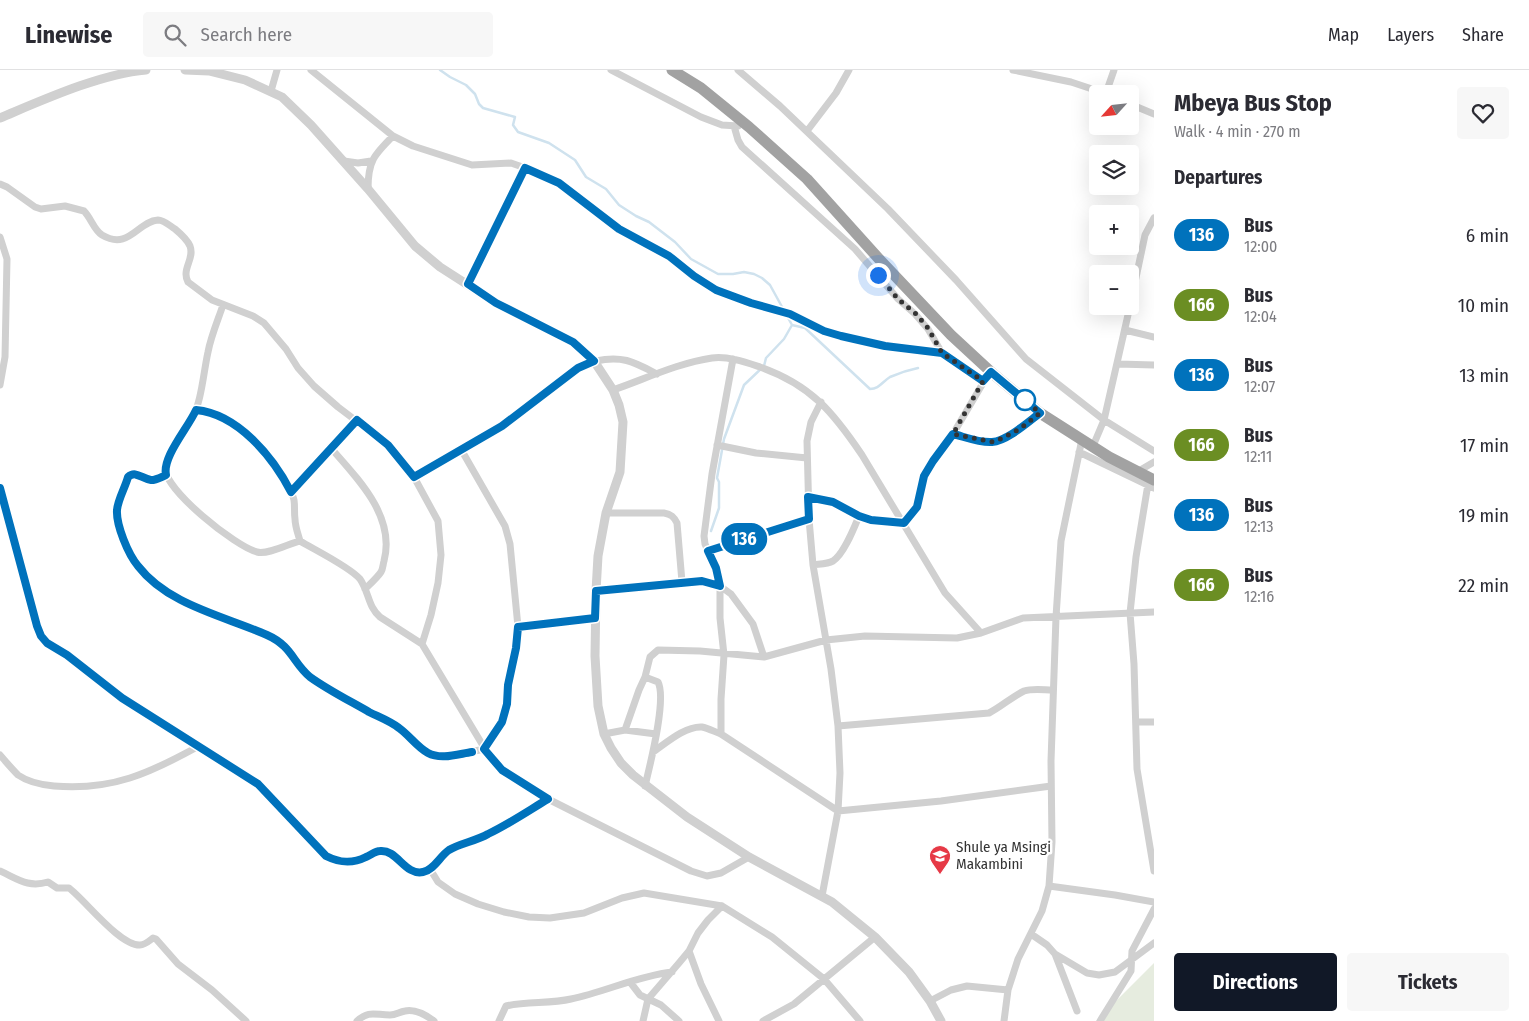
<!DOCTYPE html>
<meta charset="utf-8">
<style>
:root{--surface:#fff;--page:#f7f7f7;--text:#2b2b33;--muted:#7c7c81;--line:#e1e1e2;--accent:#111827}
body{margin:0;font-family:"Fira Sans Condensed",sans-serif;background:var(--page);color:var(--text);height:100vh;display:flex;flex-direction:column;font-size:19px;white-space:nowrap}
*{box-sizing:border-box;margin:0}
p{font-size:16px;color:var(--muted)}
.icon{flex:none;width:28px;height:28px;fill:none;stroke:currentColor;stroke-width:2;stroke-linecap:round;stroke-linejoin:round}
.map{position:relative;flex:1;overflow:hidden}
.side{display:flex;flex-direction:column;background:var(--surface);width:375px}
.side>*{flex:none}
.badge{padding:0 10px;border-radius:16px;font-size:18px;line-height:32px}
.needle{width:32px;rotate:243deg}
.buttons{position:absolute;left:1089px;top:15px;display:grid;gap:10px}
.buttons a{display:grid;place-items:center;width:50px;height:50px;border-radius:5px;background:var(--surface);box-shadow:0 5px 20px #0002;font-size:25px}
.you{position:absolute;width:25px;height:25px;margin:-12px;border:4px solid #fff;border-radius:50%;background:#1a73e8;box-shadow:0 0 0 8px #1a73e833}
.map>.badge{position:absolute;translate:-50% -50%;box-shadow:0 0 0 2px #fff}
h2{padding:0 20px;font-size:19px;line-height:45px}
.round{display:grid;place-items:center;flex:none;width:52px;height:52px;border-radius:5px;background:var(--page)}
.headline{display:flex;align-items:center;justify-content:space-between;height:85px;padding:0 20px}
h1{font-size:24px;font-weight:700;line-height:38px}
.button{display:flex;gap:10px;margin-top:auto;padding:10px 20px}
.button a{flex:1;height:58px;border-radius:5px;background:var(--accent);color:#fff;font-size:20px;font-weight:700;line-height:58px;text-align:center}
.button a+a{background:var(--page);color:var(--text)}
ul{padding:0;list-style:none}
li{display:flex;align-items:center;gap:15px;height:70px;padding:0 20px}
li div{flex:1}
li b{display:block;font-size:19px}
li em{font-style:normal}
li .badge{min-width:55px;font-weight:700;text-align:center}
header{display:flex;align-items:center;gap:30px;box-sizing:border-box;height:70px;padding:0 25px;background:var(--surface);border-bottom:1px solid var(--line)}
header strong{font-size:24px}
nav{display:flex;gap:28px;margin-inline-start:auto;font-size:18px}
.search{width:350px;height:45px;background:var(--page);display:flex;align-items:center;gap:12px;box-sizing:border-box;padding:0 18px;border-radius:5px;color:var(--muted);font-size:19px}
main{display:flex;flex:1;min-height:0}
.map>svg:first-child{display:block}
</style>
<header>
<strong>Linewise</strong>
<div class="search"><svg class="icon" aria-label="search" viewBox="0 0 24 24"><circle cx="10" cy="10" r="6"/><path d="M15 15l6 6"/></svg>Search here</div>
<nav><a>Map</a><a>Layers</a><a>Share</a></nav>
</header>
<main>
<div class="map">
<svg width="1154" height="951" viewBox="0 0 1154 951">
<rect width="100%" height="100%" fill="#fff"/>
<path fill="#e6ecdf" d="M 1154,893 L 1154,951 L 1096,951 Z"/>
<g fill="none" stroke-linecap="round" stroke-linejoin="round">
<path stroke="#cfe2ee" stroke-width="2.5" d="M 440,0 L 450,7 L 466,15 L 475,24 L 479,34 L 483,38 L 515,47 L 513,55 L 518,62 L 549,73 L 575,90 L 586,107 L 606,119 L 619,135 L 636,146 L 649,152 L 675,172 L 691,189 L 718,204 L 733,204 L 744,202 L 754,204 L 762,208 L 770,215 L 792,255 L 805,258 L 870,319 C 879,319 882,312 890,307 C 899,303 908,300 918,298
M 711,461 L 719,438 L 719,412 L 717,408 L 724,369 L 744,315 L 764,296 L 766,288 L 784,269 L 792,255"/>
<path stroke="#d0d0d0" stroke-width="7" d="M 311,0 L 393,66 L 413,76 L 472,95 L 511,93 L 534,101 L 559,113 L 619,159 L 669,186 L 694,206 L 717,220 L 751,233 L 790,244 L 824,261 L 841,266 L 885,276 L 942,283 L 983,311
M 611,0 L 701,47 L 722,55 L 738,56
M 738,0 L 780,36 L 888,139 L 956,210 L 1026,289 L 1104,350 L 1154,381
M 1013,0 L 1071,12 L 1107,24
M 271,21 L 277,0
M 1106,23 L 1114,0
M 1130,34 L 1154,44
M 734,56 L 738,70 L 742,77 L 855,179 L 898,229 L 915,244 L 928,259 L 942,283
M 807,61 L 836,23 L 849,0
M 344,91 L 358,93 L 371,91
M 0,114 L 7,117 L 35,137 L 41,139 L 65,136 L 84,141 C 91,148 94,160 102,165 C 129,181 138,151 158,150 C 164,150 170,156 175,159 C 181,164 187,169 190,176 C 195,189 181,199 188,212 L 212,230 L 253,246 L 264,253 L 286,279 L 298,298 L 314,316 L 338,337 L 388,375 L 414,407 L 438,451 L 441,485 L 438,513 L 431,545 L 422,574
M 368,119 C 368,91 374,85 393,66
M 0,167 L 7,189 L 5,287 L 0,315
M 468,214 L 525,98
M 223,235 C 218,250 211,266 208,282 C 203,305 202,330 191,352 C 184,366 167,380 165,397 C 163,419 236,477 257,482 C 268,485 288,474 300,471 C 315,480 350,497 360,509 C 369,522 368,537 380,547 L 422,574 L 485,679 L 503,700 L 548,729 L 691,801 L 707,806 L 721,803 L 749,787
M 1130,236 L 1145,165 L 1154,148
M 1125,260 L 1154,267
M 1118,294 L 1154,295
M 613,320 C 645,309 678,293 712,288 C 728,286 745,292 760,297 C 811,315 833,342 862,385 L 945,523 L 981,563
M 821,332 L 811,352 L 807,371 L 809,449 L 813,495 L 831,599 L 838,656 L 840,703 L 838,741 L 822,826
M 197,340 C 204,341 212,342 219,345 C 245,358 287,401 294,430 C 295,436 294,442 295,449 C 295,456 298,464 300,471
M 953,364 C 965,367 980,373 992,372 C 1008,371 1028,352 1040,343
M 717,375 L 756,383 L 807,388
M 1093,376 L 1104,350 L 1130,236
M 330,377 C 357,408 396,446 384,491 C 383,494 383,499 381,502 C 377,508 370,514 365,519
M 1079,382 L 1154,418
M 1137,402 L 1154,392
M 166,405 C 145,415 145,402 131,405 C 127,409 127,413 125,418 C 118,435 116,440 121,458 C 138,518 185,534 239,554 C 253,560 268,564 281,572 C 292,580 298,594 307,604 C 311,608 316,610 320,613 L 399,658 L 427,682 L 437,686 L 448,686 L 485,679 L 502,652 L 507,634 L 508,615 L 512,593 L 516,578 L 518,557 L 510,474 L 505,456 L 462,381
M 414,407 C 444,390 475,375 503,356 C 529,339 568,297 596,291 C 622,285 634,292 657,304
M 1149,408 L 1136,487 L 1130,543 L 1134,594 L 1137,699 L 1154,801
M 0,418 L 22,494 L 37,556 L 41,566 L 47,573 L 67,585 L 122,628 L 258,714 L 326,786 C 340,793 352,794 366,787 C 371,785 375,782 380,781 C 397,779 405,806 423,802 C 434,800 440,786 449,780 C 461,773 476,770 488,764 C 509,754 528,741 548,729
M 291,422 L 357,350
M 808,427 L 833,431 L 859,446 L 871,450 L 904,453 L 917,437 L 924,406 L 933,391 L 953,364 L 986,308
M 606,443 L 664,443 C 671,444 674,447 677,453 L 682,512
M 708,481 L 809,449
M 813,495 C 819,494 827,494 833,491 C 844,484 854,458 859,446
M 596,521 L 702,511 L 720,516 L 731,524 L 753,554 L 764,587
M 518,557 L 595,548
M 645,607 L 658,612 C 667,629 650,695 645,716
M 1136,652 L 1154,652
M 838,656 L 989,643 C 1001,637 1013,626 1024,621 C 1033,618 1044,620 1053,620
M 625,660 L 639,620 L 645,607 L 650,587 L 658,580 L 700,581 L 764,587 L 826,570 L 865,566 L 957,568 L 981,563 L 1023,548 L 1154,542
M 604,664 L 625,660 L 656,664
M 721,664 L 721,629 L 724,585 L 720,548 L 720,516 L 716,498 L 705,474 L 704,466 L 712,404 L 733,289
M 653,682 C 666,673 685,656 702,657 C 708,658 715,662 721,664 L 838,741 L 941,731 L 1051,716
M 0,685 C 6,692 12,699 18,705 C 28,712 43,715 54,716 C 112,721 150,703 199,676
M 430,799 L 438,812 L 455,824 L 478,834 L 504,842 L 529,847 L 550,848 L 584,843 L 622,828 L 644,823 L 722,836 L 772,867 L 824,909 L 860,951
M 0,801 C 18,809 28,818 48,812 L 57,818 L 69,818 C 85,830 120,876 140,875 C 145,875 149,871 153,868 L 156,869 L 178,894 L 212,920 L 246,951
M 1049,816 L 1115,825 L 1154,832
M 1031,864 L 1047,875 L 1055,884 L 1077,941
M 689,881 L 701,914 L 719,951
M 1055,884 L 1087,903 L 1099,905 L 1115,902 L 1154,873
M 630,912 L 640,925 L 661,935 L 679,951
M 930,931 L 951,920 L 967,916 L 1008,920
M 357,951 C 369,940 375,945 390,945 C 396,945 399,942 405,941 C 415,939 426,945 434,951
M 499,951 L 506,936 C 527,931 550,934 571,929 C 605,922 637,906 672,902
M 643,951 L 648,929 L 679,893 L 689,881 L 698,863 L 708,850 L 722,836
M 763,951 L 794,934 L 875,867
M 1004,951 L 1008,920 L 1018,889 L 1042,841 L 1049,816 L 1052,772 L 1051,691 L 1056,547 L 1061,471 L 1082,369
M 1100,951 L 1131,901 L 1132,881 L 1154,839"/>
<path stroke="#d0d0d0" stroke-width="9" d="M 185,0 L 209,1 L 245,10 L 282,27 L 311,55 L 368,119 L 415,176 L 440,197 L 496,233 L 573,272 L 594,291 L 613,320 L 619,335 L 623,352 L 620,402 L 606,443 L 598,486 L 596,521 L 595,586 L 598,636 L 604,664 L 611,678 L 621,693 L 633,705 L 687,747 L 749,787 L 832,832 L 875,867 L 909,902 L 930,931 L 941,951
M 0,48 C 43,30 100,4 146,0"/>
<path stroke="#a2a2a2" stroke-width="11" d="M 672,0 L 701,18 L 749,57 L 807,109 L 880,190 L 951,265 L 991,302 L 1040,343 L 1109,387 L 1154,410"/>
</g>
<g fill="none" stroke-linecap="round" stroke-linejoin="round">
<g stroke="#fff" stroke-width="11">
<path id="line" d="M 0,418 L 37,556 L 41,566 L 47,573 L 67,585 L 122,628 L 258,714 L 326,786 C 340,793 352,794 366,787 C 371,785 375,781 380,781 C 397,779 405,806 423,802 C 434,800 440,786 449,780 C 461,773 476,771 488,764 C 509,754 528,741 548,729 L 502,700 L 484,679 L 502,652 L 507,634 L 508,615 L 516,578 L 518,557 L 595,548 L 596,521 L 702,511 L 720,516 L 716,498 L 708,481 L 809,449 L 808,427 L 833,432 L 859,446 L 871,450 L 904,453 L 917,437 L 924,406 L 933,391 L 953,364 C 965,367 980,373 992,372 C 1007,371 1028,352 1040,343 L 991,302 L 983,311 L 942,283 L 885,276 L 841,266 L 824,261 L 790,244 L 751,233 L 716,220 L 694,206 L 669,186 L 619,159 L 559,113 L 525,98 L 468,214 L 496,233 L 573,272 L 594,291 L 578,298 L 502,356 L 414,407 L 388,375 L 357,350 L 291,422 C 273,387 238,344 196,340 C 188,358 162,387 166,405 C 161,407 157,410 151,410 C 142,409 136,400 128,407 C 125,418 118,429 117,440 C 116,455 128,484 138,496 C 168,535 224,546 267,565 C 292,576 293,593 310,607 C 328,620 350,631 369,642 C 379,647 390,651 399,658 C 409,665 417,677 428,683 C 441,690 458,684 472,682"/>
</g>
<use href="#line" stroke="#0072bc" stroke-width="8"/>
<path stroke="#333" stroke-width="5" stroke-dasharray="0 9" d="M 878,205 L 898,229 L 916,244 L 928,258 L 942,283 L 983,311 L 953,364 L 993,372 L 1003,368 L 1021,358 L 1040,343 L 1025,330"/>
</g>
<defs>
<g id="school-pin" transform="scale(1.125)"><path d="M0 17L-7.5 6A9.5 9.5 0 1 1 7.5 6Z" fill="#e63946" stroke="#fff"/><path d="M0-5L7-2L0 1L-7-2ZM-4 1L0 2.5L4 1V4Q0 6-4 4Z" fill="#fff"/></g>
</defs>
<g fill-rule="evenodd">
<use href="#school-pin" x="940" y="786"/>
</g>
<circle fill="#fff" stroke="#0072bc" stroke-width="2.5" cx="1025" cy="330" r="10"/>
<g text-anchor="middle" stroke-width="5" stroke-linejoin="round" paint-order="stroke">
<g font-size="15" fill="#333" stroke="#fff" text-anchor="start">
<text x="956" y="782">Shule ya Msingi<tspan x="956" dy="17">Makambini</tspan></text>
</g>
</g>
</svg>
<div class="buttons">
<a><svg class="needle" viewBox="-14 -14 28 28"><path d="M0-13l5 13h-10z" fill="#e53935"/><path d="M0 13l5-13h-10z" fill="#7c7c81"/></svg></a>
<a><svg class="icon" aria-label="layers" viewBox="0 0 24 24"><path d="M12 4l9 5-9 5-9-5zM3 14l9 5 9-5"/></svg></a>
<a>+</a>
<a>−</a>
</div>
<div class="you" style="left:878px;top:205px"></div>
<b class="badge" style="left:744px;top:469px;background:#0072bc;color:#fff">136</b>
</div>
<section class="side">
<div class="headline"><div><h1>Mbeya Bus Stop</h1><p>Walk · 4 min · 270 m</p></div><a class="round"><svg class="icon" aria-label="heart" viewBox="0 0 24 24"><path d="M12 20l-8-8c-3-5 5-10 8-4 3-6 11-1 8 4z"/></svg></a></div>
<h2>Departures</h2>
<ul>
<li><span class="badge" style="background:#0072bc;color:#fff">136</span><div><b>Bus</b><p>12:00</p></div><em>6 min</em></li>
<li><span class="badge" style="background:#6b8e23;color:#fff">166</span><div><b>Bus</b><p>12:04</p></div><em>10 min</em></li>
<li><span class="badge" style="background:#0072bc;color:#fff">136</span><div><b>Bus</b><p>12:07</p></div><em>13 min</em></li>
<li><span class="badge" style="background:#6b8e23;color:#fff">166</span><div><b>Bus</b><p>12:11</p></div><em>17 min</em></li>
<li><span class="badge" style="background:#0072bc;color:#fff">136</span><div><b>Bus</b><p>12:13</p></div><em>19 min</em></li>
<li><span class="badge" style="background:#6b8e23;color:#fff">166</span><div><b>Bus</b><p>12:16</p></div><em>22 min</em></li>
</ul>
<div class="button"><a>Directions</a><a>Tickets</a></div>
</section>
</main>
